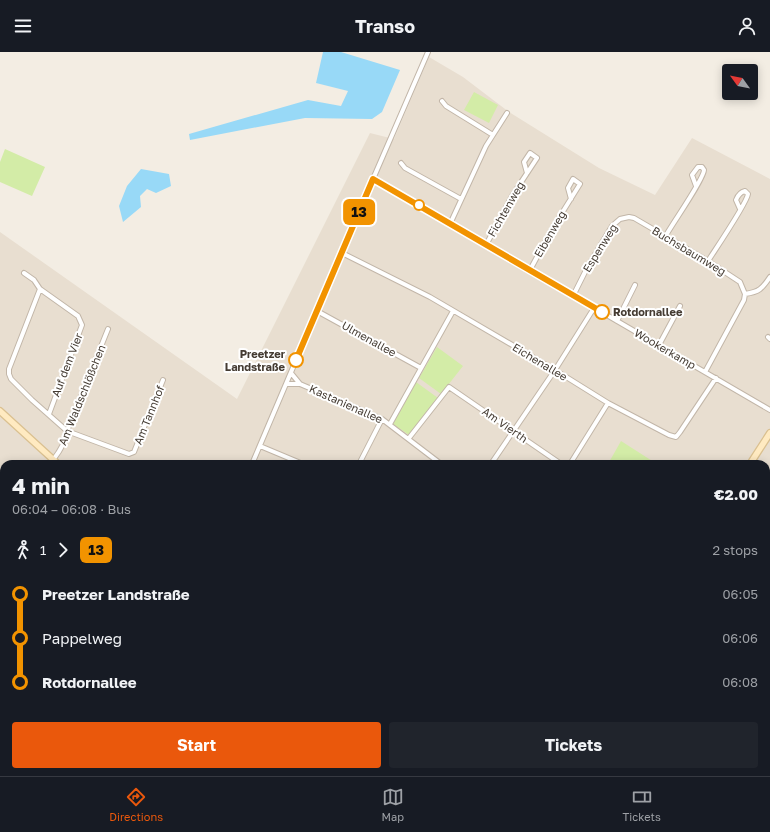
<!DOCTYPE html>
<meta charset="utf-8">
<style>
:root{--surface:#171b24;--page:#20242c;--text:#f1f3f6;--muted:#9ea1a6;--line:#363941;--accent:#ea580c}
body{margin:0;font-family:"Golos Text",sans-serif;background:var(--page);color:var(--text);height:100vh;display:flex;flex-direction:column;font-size:15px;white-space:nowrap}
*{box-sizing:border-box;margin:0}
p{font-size:13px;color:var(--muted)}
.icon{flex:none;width:22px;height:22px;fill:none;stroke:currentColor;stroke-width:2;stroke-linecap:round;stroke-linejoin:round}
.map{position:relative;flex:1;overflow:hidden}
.side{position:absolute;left:0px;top:408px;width:770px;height:316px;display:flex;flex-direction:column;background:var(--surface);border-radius:12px 12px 0 0;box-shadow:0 2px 10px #0003}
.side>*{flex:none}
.badge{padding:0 8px;border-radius:6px;font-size:14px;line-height:26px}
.needle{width:26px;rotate:303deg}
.buttons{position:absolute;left:722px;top:12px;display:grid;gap:8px}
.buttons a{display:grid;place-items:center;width:36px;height:36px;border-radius:4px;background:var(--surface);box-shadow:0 2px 10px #0003;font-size:20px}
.map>.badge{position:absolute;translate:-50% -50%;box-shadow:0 0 0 2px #fff}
.legs{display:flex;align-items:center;gap:6px;height:44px;padding:0 12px;font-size:13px}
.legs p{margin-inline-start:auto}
.summary{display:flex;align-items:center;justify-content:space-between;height:68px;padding:0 12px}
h1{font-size:22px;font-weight:700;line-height:30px}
.action{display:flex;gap:8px;margin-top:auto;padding:8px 12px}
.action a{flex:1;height:46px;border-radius:4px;background:var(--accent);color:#fff;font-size:16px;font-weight:700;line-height:46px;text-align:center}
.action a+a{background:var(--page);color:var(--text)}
ul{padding:0 12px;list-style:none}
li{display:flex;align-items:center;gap:14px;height:44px;font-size:15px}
li i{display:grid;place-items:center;width:6px;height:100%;margin:0 5px;background:currentColor}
li i::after{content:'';width:10px;height:10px;margin:-5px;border:3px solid;border-radius:50%;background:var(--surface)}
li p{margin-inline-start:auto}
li:first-child i{background:linear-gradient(#0000 50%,currentColor 0)}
li:last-child i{background:linear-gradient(currentColor 50%,#0000 0)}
header{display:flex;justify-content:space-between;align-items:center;height:52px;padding:0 12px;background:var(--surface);font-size:18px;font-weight:700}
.tabs{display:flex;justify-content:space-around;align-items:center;height:56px;border-top:1px solid var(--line);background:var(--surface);font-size:11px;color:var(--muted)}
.tabs a{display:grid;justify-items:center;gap:2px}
.tabs .selected{color:var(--accent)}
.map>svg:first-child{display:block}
</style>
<header><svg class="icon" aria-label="menu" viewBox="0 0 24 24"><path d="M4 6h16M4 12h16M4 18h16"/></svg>Transo<svg class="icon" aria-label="person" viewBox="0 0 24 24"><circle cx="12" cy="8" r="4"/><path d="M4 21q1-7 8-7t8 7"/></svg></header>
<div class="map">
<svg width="770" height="724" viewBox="0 0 770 724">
<rect width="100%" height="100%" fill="#f3ede3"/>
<path fill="#e8ded0" d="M 429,5 L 463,25 L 509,60 L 599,116 L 655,143 L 692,86 L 770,127 L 770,724 L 358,724 L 360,720 L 766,720 L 766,412 L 4,412 L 4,452 L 0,449 L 0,180 L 237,347 L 370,81 L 394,87 Z
M 4,523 L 4,720 L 123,720 L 121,724 L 0,724 L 0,531 Z"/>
<path fill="#e5ded8" d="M 123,720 L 273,720 L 277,724 L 121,724 Z"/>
<path fill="#d3eca7" d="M 474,40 L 498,53 L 489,71 L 464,58 Z
M 5,97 L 45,115 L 32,144 L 0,130 L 0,110 Z
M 437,295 L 463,314 L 441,342 L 419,326 Z
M 416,330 L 438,346 L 409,383 L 393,372 Z
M 621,389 L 657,412 L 608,412 Z"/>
<path fill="#98d9f7" d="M 323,0 L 341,0 L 400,18 L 382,60 L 372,67 L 305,66 L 190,88 L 189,82 L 308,48 L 341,54 L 348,39 L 316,31 Z
M 141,117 L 169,122 L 171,134 L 156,141 L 147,137 L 140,144 L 141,155 L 123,170 L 119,154 L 127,134 Z"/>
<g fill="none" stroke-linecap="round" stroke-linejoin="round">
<g stroke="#c2b6a8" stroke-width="6">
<path id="street" d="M 442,49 L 446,54 L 493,83
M 401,111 L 405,116 L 461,147
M 373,127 L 770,358
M 450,172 L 486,94 L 507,61
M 665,185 C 672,172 704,127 704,118 L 702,115 L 698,115 L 692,123 L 696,134
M 486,193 L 512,144 L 537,106 L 530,101 L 524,110 L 527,121
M 342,201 L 430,245 L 555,318 L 608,351 L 669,383 L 676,385 L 680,380 L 716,326
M 708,209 C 715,198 747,151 748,142 L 745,139 C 740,140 738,143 736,148 L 740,157
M 530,218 L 552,177 L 580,132 L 573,127 L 568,136 L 571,147
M 24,221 L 34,228 L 40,237 L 78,264 L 82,273 L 49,362
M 40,237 L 9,317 L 9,322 L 11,327 L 32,348 L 67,379 L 129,402 L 134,400 L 163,328
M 745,242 C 759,240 762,237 770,225
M 573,244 L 588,214 L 612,174 L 620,167 L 629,165 L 634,166 L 708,209 L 740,230 L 745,242 L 744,248 L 705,320
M 317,259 L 421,316
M 617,269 L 635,233
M 768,285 L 770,287
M 659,293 L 680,254
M 291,321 L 300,332
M 286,332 L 300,332 L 382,367 L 441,412
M 390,372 L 453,259
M 409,386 L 449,335 L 561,412
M 260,394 L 303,412
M 53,408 C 60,399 66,390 67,379 L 108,277
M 252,412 L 373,127 L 428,0
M 359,412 L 382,367
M 491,412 L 555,318 L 594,256
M 570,412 L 608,351
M 766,437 L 770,440
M 766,498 L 770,490
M 0,594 L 4,586
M 766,595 L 770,589
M 766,704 L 770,697
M 766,720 L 770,723
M 0,721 L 8,724
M 117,724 L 120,720
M 476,724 L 479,720
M 640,724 L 641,720
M 731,724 L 734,720"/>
</g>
<g stroke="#dac090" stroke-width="8">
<path id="secondary" d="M 0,359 L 58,412
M 750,412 L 770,381
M 0,648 L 4,649
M 106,720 L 109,724
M 393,720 L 398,724
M 606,724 L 608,720"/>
</g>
<use href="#street" stroke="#fff" stroke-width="4"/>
<use href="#secondary" stroke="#ffeac1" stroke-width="5.5"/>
<path stroke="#949494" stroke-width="1" stroke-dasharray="5 5" stroke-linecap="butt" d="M 0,459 L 4,462
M 282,720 L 286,724"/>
</g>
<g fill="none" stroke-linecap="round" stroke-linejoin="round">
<g stroke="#fff" stroke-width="9">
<path id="line-1" d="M 296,308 L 373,127 L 602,260"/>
</g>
<use href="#line-1" stroke="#f29300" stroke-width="6"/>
</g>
<g fill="#fff" stroke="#f29300" stroke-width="2">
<circle cx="419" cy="153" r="5"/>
<circle cx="602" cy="260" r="7"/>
<circle cx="296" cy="308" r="7"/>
</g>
<g text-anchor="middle" stroke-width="4" stroke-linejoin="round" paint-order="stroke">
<g font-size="11" fill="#453c33" stroke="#fff">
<text transform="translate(506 157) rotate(-60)" y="4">Fichtenweg</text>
<text transform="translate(550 182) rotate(-60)" y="4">Eibenweg</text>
<text transform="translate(600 196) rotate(-58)" y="4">Espenweg</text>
<text transform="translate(689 199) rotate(31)" y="4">Buchsbaumweg</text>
<text transform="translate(369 287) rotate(29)" y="4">Ulmenallee</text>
<text transform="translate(665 297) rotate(30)" y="4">Wookerkamp</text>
<text transform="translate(540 310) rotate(31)" y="4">Eichenallee</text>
<text transform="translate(67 313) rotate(-69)" y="4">Auf dem Vier</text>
<text transform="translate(82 343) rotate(-68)" y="4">Am Waldschlößchen</text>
<text transform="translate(346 352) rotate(24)" y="4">Kastanienallee</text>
<text transform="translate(149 363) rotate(-68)" y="4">Am Tannhof</text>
<text transform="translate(505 373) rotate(35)" y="4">Am Vierth</text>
</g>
<g font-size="11" font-weight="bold" fill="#453c33" stroke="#fff" text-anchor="start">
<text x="613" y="264">Rotdornallee</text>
<text x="285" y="306" text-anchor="end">Preetzer<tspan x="285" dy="13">Landstraße</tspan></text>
</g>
</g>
</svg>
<div class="buttons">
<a><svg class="needle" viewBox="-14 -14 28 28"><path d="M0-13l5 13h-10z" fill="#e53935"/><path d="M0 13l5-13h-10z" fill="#9ea1a6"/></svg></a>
</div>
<b class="badge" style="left:359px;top:160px;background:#f29300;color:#111">13</b>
<section class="side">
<div class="summary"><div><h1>4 min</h1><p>06:04 – 06:08 · Bus</p></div><b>€2.00</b></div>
<div class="legs"><svg class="icon" aria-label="walk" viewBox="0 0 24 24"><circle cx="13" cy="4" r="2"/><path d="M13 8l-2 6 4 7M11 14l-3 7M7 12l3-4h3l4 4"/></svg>1<svg class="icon" aria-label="forward" viewBox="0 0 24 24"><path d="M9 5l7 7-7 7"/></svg><b class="badge" style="background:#f29300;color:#111">13</b><p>2 stops</p></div>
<ul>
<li><i style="color:#f29300"></i><b>Preetzer Landstraße</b><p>06:05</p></li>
<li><i style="color:#f29300"></i><span>Pappelweg</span><p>06:06</p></li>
<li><i style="color:#f29300"></i><b>Rotdornallee</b><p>06:08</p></li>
</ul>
<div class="action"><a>Start</a><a>Tickets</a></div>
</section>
</div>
<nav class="tabs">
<a class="selected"><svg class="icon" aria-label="directions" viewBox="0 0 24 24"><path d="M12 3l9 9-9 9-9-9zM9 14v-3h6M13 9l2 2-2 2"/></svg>Directions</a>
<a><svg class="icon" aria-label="map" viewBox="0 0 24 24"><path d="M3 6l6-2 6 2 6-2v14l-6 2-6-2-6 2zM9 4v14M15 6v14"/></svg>Map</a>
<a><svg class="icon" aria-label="tickets" viewBox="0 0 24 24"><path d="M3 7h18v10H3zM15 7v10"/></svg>Tickets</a>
</nav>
